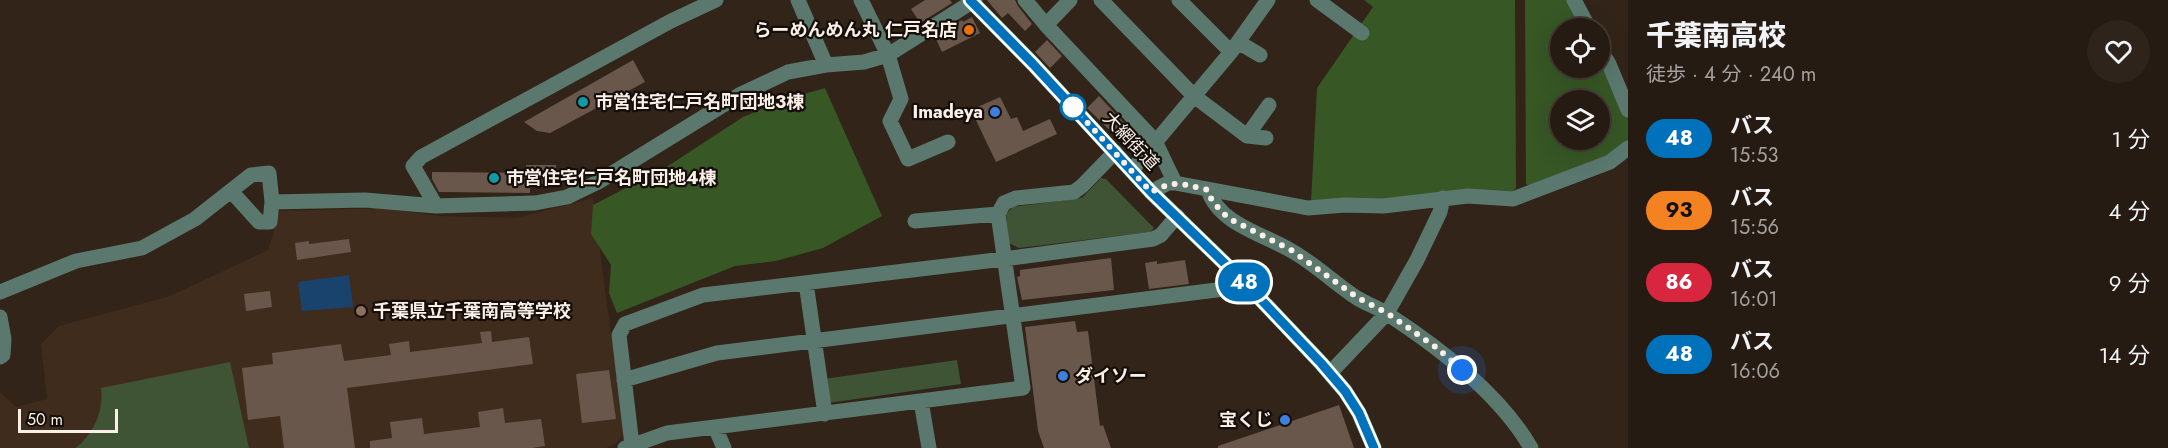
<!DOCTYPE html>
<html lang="ja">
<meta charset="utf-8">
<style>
:root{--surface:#261b12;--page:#2e241b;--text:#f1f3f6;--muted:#a4a19f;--line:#423932}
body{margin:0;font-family:Jost,"Noto Sans JP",sans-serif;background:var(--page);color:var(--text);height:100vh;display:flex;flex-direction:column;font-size:22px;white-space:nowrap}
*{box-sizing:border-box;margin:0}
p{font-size:20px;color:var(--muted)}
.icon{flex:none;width:33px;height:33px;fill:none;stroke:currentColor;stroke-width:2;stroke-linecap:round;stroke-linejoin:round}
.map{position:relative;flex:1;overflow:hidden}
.panel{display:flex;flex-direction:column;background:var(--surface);width:540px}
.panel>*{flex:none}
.badge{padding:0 12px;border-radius:20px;font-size:21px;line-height:39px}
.fabs{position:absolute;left:1550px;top:18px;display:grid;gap:12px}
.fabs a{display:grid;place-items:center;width:60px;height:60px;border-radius:50%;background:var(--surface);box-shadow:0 6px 24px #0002,0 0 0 2px var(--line);font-size:30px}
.scale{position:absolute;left:18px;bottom:15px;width:100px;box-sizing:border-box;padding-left:6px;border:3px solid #faf0e8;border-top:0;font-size:16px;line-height:21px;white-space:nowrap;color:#faf0e8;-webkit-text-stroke:4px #150e0a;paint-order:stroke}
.you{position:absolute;width:30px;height:30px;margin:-15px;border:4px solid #fff;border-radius:50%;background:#1a73e8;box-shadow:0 0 0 9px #1a73e833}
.map>.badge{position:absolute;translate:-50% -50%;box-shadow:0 0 0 3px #fff}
.round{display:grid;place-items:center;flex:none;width:63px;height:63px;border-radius:32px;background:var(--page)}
.overview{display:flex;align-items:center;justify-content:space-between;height:102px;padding:0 18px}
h1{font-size:28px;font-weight:800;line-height:45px}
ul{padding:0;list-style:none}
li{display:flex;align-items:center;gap:18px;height:72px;padding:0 18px}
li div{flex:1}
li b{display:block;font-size:22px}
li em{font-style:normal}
li .badge{min-width:66px;font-weight:700;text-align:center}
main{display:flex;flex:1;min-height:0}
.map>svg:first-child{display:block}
</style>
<main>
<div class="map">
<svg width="1628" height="448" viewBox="0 0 1628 448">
<rect width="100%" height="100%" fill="#322418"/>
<path fill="#402c1c" d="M 593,198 L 624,432 L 617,443 L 606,448 L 0,448 L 0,392 L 16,407 L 47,399 L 41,344 L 59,326 L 170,296 L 268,250 L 280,211 L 388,208 L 439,216 L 516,218 Z"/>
<path fill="#3e5434" d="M 1101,178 L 1106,179 L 1154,228 L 1150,232 L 1019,248 L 1009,243 L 1006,214 L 1013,207 L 1082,198 Z
M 957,360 L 961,384 L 828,403 L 824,379 Z
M 230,362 L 249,448 L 76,448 C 94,433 104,411 101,388 Z"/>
<path fill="#375725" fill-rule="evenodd" d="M 1364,0 L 1515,0 L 1516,188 L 1510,194 L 1395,200 L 1311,202 L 1317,88 L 1373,7 Z
M 1525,0 L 1569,0 L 1585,28 L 1560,28 L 1560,68 L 1599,68 L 1599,54 L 1628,119 L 1628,142 L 1607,157 L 1532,188 L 1526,184 ZM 1560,100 L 1599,100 L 1599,140 L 1560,140 Z
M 825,88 L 882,216 L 823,248 L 776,261 L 735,266 L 617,313 L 609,293 L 611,265 L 591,234 L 593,205 L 668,166 L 743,117 L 780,101 Z"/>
<path fill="#19436d" d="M 349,275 L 353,307 L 302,311 L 298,282 Z"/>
<path fill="#68574a" d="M 925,0 L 950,0 L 952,3 L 920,23 L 911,9 Z
M 987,0 L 1015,0 L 1018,6 L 1032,24 L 1025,31 L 1008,13 L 1002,18 Z
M 972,17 L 980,33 L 942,52 L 935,37 L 962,20 L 963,22 Z
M 1047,40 L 1062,56 L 1050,68 L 1035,52 Z
M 633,60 L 645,82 L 550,133 L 537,131 L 524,122 Z
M 1099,96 L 1138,138 L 1128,148 L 1087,108 Z
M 1000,97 L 1011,119 L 1017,117 L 1023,131 L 1050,119 L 1057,134 L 996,162 L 971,110 Z
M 526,165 L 556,165 L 556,184 L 530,184 L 530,193 L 439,192 L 432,179 L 432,172 L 527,173 Z
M 349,239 L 351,252 L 297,260 L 295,243 L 309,241 L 309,244 Z
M 1111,258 L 1114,290 L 1022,300 L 1017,277 L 1020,276 L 1020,270 Z
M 1185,260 L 1189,284 L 1149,289 L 1145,263 L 1157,261 L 1157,264 Z
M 270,291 L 272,307 L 246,311 L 244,294 Z
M 1075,321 L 1077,332 L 1088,331 L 1100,426 L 1103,425 L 1111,448 L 1044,448 L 1038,431 L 1025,327 Z
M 491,331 L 492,342 L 529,337 L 533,364 L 347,388 L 355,448 L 284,448 L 280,416 L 248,420 L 242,368 L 273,364 L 272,353 L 341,344 L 344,361 L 391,355 L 389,344 L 409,341 L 410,352 L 482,343 L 480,332 Z
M 609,370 L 616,419 L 582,423 L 576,374 Z
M 1339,405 L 1354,448 L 1218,448 L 1218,446 Z
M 503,408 L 505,423 L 541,419 L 545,446 L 532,448 L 370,448 L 370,441 L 392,438 L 390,422 L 422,418 L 424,434 L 480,427 L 478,412 Z"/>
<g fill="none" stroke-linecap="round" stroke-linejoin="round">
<path stroke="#5a786e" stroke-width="15" d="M 798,0 L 826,65
M 861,0 L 888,55 L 901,99 L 890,121 L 908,159 L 948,142
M 1025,0 L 1046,25 L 1155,141 L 1175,183
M 1101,0 L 1194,96 L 1247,136 L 1266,138
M 1179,0 L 1231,52
M 1317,0 L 1362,33
M 1574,0 L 1589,28
M 1046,25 L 1070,0
M 1238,42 L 1260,55
M 1599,48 L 1609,64 L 1628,110
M 1247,136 L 1269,105
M 1132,170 L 1231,52 L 1268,0
M 1208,190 C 1219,224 1263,234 1290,250 C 1314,263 1334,283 1357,298 C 1367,304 1379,308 1389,315 C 1441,349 1500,394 1531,448
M 1151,192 L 1168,183 L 1175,183 L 1308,208 L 1345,205 L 1383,206 L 1468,196 L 1513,199 L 1610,162 L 1628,148
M 272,202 L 365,200 L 436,206 L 535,203 L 567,197 L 598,182 L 741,94 L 788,72 L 826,65 L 864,62 L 888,55 L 975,0
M 436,206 L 413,166 L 421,157 L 671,21 L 716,0
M 915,221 L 998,214
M 806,283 L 825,414
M 0,292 L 76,261 L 142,248 L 195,219 L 251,175 L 269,173 L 272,202 L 270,222 L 259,222 L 231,191
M 0,317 L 4,339 L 3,355 L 0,357
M 1330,373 L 1387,313 L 1417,260 L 1440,212 L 1443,198
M 624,380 L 717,353 L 1248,286
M 921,401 L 929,448
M 715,427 L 724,448
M 632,445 L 619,335 L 625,324 L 703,295 L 1004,259 L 1153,239 L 1161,235 L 1177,216
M 625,448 L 667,433 L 1023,388 L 998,214 L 1004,203 L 1016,198 L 1074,192 L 1082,186 L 1115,152"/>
<path stroke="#8acab5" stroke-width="15" d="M 970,0 L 1033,64 L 1151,192 L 1248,286 L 1321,363 L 1345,391 L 1359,413 L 1374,448"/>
</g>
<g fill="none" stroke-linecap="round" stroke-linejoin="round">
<g stroke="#fff" stroke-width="14">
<path id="line" d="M 970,0 L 1033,64 L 1151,192 L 1248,286 L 1321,363 L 1345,391 L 1359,413 L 1374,448"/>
</g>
<use href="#line" stroke="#0072bc" stroke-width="9"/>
<path stroke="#faf0e8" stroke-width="6" stroke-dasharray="0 10.8" d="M 1073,107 L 1151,192 C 1177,179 1181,184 1208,190 L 1212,201 L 1228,218 L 1291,250 L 1358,298 L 1387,313 L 1437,348 L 1462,370"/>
</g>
<circle fill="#e8710a" stroke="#150e0a" stroke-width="2" cx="969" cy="30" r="6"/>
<g fill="#0f9aa8" stroke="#150e0a" stroke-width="2">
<circle cx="583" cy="102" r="6"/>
<circle cx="494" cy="178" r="6"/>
</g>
<circle fill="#fff" stroke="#0072bc" stroke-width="3" cx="1073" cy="107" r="12"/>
<g fill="#3f7fe0" stroke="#150e0a" stroke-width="2">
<circle cx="995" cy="112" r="6"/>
<circle cx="1063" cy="376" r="6"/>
<circle cx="1285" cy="420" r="6"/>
</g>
<circle fill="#8d6e63" stroke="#150e0a" stroke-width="2" cx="361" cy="311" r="6"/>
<g text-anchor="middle" stroke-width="4.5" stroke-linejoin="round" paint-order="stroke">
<g font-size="18" font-weight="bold" fill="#faf0e8" stroke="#150e0a" text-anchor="start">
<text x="957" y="36" text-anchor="end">らーめんめん丸 仁戸名店</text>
<text x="595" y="108">市営住宅仁戸名町団地3棟</text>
<text x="983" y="118" text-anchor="end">Imadeya</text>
<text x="506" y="184">市営住宅仁戸名町団地4棟</text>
<text x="373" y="317">千葉県立千葉南高等学校</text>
<text x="1075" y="382">ダイソー</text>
<text x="1273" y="426" text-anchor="end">宝くじ</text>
</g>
<g font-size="18" fill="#faf0e8" stroke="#150e0a">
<text transform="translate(1131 141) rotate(47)" y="6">大網街道</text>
</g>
</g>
</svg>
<div class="fabs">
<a><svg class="icon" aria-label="locate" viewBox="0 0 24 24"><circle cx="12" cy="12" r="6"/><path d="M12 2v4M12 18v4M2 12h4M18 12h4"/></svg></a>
<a><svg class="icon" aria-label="layers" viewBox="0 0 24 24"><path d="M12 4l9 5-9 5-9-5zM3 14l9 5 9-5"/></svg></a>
</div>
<div class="scale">50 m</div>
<div class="you" style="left:1462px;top:370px"></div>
<b class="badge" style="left:1244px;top:282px;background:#0072bc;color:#fff">48</b>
</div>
<section class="panel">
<div class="overview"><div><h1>千葉南高校</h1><p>徒歩 · 4 分 · 240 m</p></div><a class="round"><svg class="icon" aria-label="heart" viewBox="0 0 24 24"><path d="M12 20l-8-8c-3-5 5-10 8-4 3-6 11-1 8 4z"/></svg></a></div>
<ul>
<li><span class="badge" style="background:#0072bc;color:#fff">48</span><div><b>バス</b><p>15:53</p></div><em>1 分</em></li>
<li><span class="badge" style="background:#f58220;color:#111">93</span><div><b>バス</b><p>15:56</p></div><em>4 分</em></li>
<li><span class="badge" style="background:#d7263d;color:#fff">86</span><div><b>バス</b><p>16:01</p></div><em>9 分</em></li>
<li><span class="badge" style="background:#0072bc;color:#fff">48</span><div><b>バス</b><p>16:06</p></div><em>14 分</em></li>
</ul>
</section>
</main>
